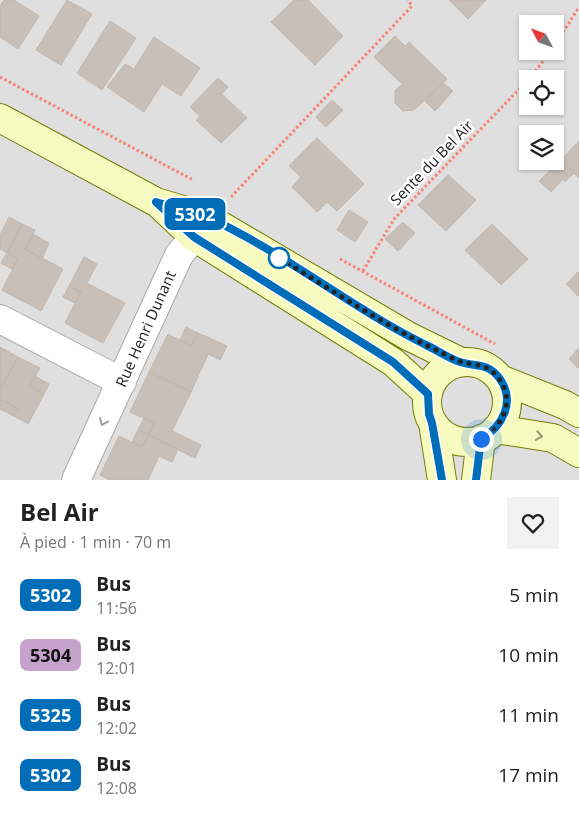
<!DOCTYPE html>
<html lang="fr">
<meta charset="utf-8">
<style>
:root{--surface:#fff;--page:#f2f2f2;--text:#222;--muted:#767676}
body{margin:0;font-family:"Open Sans",sans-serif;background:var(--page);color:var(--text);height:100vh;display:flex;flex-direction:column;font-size:19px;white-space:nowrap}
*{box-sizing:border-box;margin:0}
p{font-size:16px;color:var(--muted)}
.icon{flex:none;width:28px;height:28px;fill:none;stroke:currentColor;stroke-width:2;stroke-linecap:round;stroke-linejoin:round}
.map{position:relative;height:480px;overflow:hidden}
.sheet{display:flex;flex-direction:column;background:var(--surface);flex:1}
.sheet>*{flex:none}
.badge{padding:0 10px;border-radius:8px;font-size:18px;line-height:32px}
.needle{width:32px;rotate:311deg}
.tools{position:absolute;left:519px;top:15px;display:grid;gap:10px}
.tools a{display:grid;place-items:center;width:45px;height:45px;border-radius:0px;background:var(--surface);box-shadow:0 1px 4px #0004;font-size:25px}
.you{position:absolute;width:25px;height:25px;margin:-12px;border:4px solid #fff;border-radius:50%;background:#1a73e8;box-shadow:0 0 0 8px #1a73e833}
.map>.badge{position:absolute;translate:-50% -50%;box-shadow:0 0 0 2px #fff}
.round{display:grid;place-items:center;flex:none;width:52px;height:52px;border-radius:0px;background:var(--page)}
.summary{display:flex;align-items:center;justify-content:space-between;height:85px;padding:0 20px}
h1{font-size:24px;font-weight:700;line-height:38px}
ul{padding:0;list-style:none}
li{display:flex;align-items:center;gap:15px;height:60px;padding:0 20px}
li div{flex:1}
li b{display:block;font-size:19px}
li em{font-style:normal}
li .badge{min-width:55px;font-weight:700;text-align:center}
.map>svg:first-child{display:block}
</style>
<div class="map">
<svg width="579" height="480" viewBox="0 0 579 480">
<rect width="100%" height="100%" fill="#f2efe9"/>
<path fill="#e0dfdf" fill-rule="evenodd" d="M 0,0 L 579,0 L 579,480 L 0,480 ZM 528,24 L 555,24 L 555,51 L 528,51 ZM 528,79 L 555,79 L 555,106 L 528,106 ZM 528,134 L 555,134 L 555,161 L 528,161 Z"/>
<path fill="#c7bfb8" stroke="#c4b6ab" d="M 4,0 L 14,0 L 39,16 L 18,49 L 0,37 L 0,6 Z
M 67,0 L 92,14 L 61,65 L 36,50 Z
M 294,0 L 308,0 L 343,36 L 315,65 L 271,22 Z
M 449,0 L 486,0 L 468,19 Z
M 110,21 L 136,38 L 102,90 L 77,73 Z
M 395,36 L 405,46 L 409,42 L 447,79 L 414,110 L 403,111 L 395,103 L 395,91 L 402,84 L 374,57 Z
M 154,37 L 200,68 L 181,96 L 162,84 L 144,112 L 107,87 L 125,64 L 134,69 Z
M 218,78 L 228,87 L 222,94 L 247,118 L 221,143 L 196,120 L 200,116 L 190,107 Z
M 443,83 L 453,91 L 435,111 L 425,101 Z
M 332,100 L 343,110 L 326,127 L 316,117 Z
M 317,138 L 364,184 L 337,211 L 327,202 L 317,212 L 292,187 L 301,177 L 289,166 Z
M 579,141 L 579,178 L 561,160 Z
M 561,160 L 574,173 L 565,182 L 563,179 L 551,192 L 539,181 Z
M 448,175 L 476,200 L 446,231 L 418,205 Z
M 349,210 L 368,222 L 355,242 L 337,230 Z
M 9,217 L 22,224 L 7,253 L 0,249 L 0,235 Z
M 403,222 L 415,233 L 398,251 L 385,239 Z
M 22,224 L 35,230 L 25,249 L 63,269 L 41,311 L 2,290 L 18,259 L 7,253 Z
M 492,224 L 528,259 L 501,285 L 465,250 Z
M 33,234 L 49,243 L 42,259 L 25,249 Z
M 7,253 L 18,259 L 12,269 L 1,263 Z
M 84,257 L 97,264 L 87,283 L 125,303 L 103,343 L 65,323 L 81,292 L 69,286 Z
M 579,271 L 579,297 L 566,284 Z
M 69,286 L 81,292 L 75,303 L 63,297 Z
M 186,327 L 198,333 L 191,346 L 180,340 Z
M 198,333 L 227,346 L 220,360 L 208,354 L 191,392 L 149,372 L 168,334 L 191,346 Z
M 0,347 L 18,357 L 0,390 Z
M 579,348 L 579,369 L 569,359 Z
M 18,357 L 40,368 L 29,386 L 44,394 L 28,424 L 14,416 L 19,409 L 0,399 L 0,390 Z
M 149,372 L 191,392 L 172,431 L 201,445 L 195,458 L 148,435 L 154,423 L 130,412 Z
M 35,376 L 49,384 L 44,394 L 29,386 Z
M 0,399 L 19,409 L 14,416 L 0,409 Z
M 144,418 L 154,423 L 148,435 L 138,430 Z
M 138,430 L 148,435 L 142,447 L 132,442 Z
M 148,435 L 178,449 L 172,462 L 159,456 L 148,480 L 110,480 L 100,475 L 119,436 L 142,447 Z"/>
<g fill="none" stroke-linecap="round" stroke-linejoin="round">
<g stroke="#a9a9a9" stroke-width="30">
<path id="street" d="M 0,319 L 122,382
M 76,480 L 179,255 L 194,237 L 218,240"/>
</g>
<g stroke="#707d05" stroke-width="30">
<path id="secondary" d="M 0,118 L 156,202 L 206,217 L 408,336 L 461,362
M 161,206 L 194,237 L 393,362 L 428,394
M427 402a40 40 0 1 1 80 0a40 40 0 1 1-80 0Z
M 500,379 L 565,405 L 579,413
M 433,423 L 442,480
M 496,429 L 553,438 L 579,453
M 476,480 L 481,439"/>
</g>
<path stroke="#fa8072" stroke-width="3" stroke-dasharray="2.5 2.5" stroke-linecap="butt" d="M 555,45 L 579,7
M 0,77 L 193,180
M 529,79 L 551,51
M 231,197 L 412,6 L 408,0
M 340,259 L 495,344
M 363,271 L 394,219 L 528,80"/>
<use href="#street" stroke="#fff" stroke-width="28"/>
<use href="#secondary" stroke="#f7fabf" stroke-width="28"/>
</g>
<defs><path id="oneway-chevron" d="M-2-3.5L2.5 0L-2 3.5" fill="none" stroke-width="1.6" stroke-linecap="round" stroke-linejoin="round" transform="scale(1.25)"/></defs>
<use stroke="#9c9c9c" href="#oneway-chevron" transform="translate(103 422) rotate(115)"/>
<use stroke="#979978" href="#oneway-chevron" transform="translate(539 436) rotate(9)"/>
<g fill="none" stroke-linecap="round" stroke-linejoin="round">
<g stroke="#fff" stroke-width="11">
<path id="line" d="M 442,480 L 432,423 L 429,414 L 428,394 L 393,362 L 194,237 L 156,202 C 173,207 191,210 207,217 C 282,251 351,308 426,345 C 437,350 448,358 460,362 C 476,367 488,362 500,379 C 516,402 502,427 481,439 L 476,480"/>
</g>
<use href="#line" stroke="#006db8" stroke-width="8"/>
<path stroke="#222" stroke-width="5" stroke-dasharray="0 9" d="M 279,258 L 272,254 C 326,286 379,322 436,350 C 443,353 451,358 459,361 C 475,367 486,361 499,379 C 516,401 502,427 481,439"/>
</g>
<circle fill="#fff" stroke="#006db8" stroke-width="2.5" cx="279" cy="258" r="10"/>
<g text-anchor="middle" stroke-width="5" stroke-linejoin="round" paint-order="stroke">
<g font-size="15" fill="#222" stroke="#fff">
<text transform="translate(432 163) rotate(-46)" y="5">Sente du Bel Air</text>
<text transform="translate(146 329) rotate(-66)" y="5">Rue Henri Dunant</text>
</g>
</g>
</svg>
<div class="tools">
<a><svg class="needle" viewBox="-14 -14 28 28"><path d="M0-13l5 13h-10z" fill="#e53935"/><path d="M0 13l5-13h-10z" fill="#767676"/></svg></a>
<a><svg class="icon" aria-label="locate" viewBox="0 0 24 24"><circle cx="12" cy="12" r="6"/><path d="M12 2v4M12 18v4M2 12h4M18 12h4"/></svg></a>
<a><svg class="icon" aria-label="layers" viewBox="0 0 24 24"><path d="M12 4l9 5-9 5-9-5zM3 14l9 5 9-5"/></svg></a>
</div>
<div class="you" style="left:481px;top:439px"></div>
<b class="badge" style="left:195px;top:214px;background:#006db8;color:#fff">5302</b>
</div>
<section class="sheet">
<div class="summary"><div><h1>Bel Air</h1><p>À pied · 1 min · 70 m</p></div><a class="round"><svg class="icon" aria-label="heart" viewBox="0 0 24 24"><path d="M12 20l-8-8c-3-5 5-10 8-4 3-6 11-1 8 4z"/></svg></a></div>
<ul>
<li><span class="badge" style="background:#006db8;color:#fff">5302</span><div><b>Bus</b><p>11:56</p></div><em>5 min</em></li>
<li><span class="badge" style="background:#c5a3cd;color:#111">5304</span><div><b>Bus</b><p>12:01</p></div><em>10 min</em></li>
<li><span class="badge" style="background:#006db8;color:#fff">5325</span><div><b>Bus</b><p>12:02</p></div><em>11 min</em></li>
<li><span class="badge" style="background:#006db8;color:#fff">5302</span><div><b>Bus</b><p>12:08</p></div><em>17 min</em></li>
</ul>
</section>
